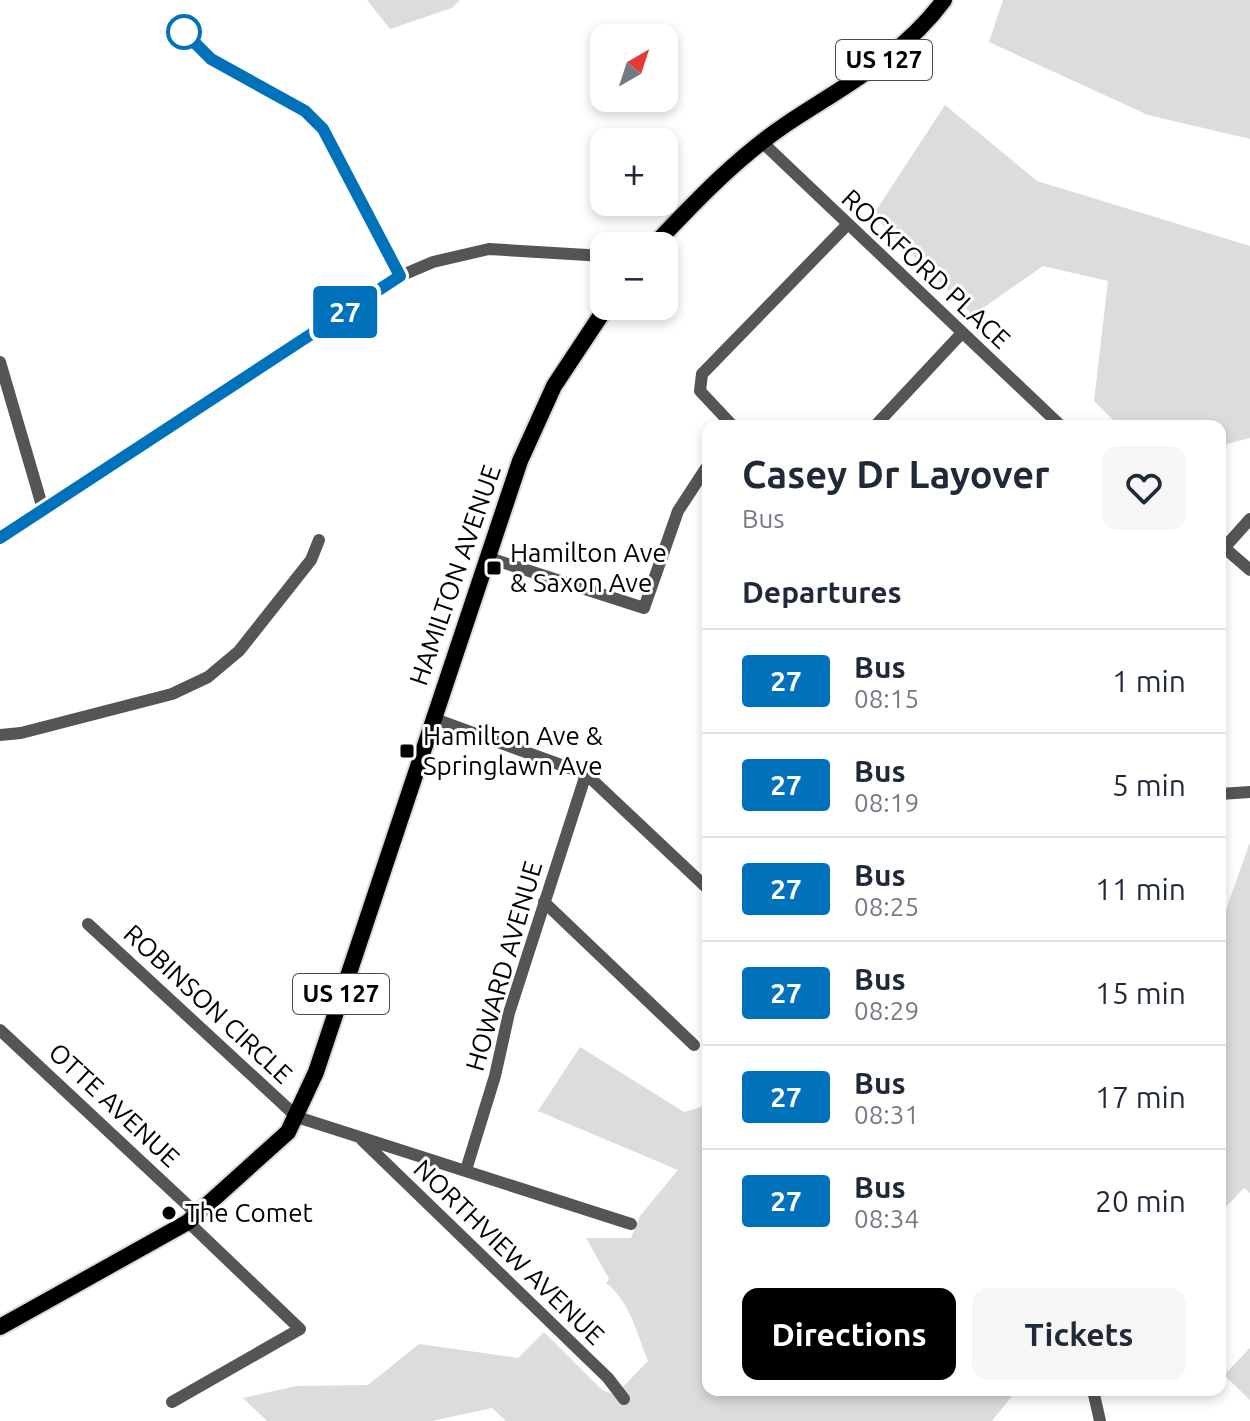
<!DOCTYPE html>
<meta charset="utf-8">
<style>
:root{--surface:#fff;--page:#f6f6f7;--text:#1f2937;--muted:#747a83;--line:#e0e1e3;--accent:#000}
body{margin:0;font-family:Ubuntu,sans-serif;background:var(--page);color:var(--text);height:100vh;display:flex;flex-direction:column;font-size:30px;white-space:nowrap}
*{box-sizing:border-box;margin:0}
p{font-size:26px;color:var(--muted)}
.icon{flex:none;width:44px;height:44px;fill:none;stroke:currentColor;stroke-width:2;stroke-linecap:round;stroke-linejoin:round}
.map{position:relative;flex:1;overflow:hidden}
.drawer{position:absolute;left:702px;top:420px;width:524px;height:976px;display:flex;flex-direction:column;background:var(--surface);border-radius:16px;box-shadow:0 4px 12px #0003}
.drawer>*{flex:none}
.badge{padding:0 16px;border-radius:6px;font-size:28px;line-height:52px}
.needle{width:52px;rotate:39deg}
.buttons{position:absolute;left:590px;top:24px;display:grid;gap:16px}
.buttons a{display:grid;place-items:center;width:88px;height:88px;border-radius:16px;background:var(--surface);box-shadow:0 4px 12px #0003;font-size:40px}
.map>.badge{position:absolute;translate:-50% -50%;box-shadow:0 0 0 4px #fff}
h2{padding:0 40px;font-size:30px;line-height:72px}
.round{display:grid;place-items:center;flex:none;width:84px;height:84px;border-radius:16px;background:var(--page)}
.overview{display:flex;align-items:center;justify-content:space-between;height:136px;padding:0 40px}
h1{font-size:38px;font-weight:700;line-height:60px}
.button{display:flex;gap:16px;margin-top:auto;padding:16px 40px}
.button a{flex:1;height:92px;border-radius:16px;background:var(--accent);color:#fff;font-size:32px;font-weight:700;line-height:92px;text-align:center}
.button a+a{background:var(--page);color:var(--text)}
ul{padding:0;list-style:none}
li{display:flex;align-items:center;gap:24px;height:104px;padding:0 40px;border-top:2px solid var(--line)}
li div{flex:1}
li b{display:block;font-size:30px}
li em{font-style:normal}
li .badge{min-width:88px;font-weight:700;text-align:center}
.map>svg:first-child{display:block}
</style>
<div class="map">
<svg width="1250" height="1421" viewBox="0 0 1250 1421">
<rect width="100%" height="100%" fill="#fff"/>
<path fill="#dcdcdc" d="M 367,0 L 460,0 L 452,8 L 390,29 Z
M 1003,0 L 1250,0 L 1250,139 L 1148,115 L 989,42 Z
M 945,105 L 1037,181 L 1250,246 L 1250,438 L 1227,444 L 1220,453 L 1220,426 L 1119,426 L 1094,401 L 1108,281 L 1043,266 L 973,315 L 873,215 Z
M 1250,842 L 1250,1193 L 1244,1188 L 1220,1213 L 1220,912 L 1226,910 Z
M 580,1047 L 684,1112 L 708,1105 L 708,1390 L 1017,1390 L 992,1421 L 506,1421 L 492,1408 L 432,1421 L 267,1421 L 243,1398 L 296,1386 L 368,1385 L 419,1344 L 518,1358 L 544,1332 L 602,1390 L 615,1395 L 648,1361 C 637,1334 630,1301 606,1283 L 609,1279 L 586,1238 L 631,1238 L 640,1216 L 678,1170 L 538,1111 Z
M 1250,1348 L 1250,1400 L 1224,1375 Z"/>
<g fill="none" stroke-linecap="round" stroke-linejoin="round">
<g stroke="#dbdbdb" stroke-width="20">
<path id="major" d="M 653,246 C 694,203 735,159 785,125 C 842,87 902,57 944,0
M 0,1327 L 188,1222 L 288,1132 L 316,1072 L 520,461 L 554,386 L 607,306"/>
</g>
<path stroke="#555" stroke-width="12" d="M 178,26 L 211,59 L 296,106 L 323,129 L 400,276
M 762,142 L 1061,426
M 0,362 L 43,509
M 733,426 L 700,391 L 702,374 L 847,225
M 875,426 L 961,334
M 0,538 L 400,276 L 433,262 L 489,249 L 604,256
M 1220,544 L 1250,570
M 1225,547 L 1250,519
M 489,558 L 644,608 L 678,511 L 708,465
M 432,718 L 586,774 L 708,889
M 0,735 L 21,733 L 172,694 L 208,677 L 239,651 L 311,560 L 319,540
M 1220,794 L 1250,792
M 544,902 L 694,1045
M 88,924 L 297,1117 L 631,1224
M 0,1030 L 197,1214
M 362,1140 L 608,1378 L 624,1399
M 466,1170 L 495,1076 L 509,1013 L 586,774
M 1093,1390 L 1100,1421
M 172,1402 L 300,1329 L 188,1222"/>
<use href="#major" stroke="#000" stroke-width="16"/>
</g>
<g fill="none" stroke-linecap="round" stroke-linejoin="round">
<g stroke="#fff" stroke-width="18">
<path id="line" d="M 0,538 L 400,276 L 323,129 L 305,111 L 211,59 L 178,26"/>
</g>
<use href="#line" stroke="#0072bc" stroke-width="12"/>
</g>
<circle fill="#fff" stroke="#0072bc" stroke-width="4" cx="184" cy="32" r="16"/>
<g fill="#000" stroke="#fff" stroke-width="3">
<rect x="486" y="560" width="16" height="16" rx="4"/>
<rect x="399" y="743" width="16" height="16" rx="4"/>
<circle cx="169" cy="1213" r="8"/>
</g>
<g text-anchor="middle" stroke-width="6" stroke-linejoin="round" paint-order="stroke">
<g fill="#fff" stroke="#4c4c4c" stroke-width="2">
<rect x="836" y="40" width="96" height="40" rx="6"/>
<rect x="293" y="974" width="96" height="40" rx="6"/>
</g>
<g font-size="24" font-weight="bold" fill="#000">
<text x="884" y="68">US 127</text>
<text x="341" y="1002">US 127</text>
</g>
<g font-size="26" fill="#000" stroke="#fff">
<text transform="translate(926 269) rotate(43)" y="9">ROCKFORD PLACE</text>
<text transform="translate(455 575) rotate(-71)" y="9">HAMILTON AVENUE</text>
<text transform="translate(504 966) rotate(-74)" y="9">HOWARD AVENUE</text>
<text transform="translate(208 1004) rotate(43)" y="9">ROBINSON CIRCLE</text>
<text transform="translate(114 1105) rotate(43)" y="9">OTTE AVENUE</text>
<text transform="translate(509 1252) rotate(44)" y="9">NORTHVIEW AVENUE</text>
</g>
<g font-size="26" fill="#000" stroke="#fff" text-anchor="start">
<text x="510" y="562">Hamilton Ave<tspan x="510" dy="30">&amp; Saxon Ave</tspan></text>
<text x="423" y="745">Hamilton Ave &amp;<tspan x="423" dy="30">Springlawn Ave</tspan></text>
<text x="185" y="1222">The Comet</text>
</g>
</g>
</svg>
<div class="buttons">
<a><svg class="needle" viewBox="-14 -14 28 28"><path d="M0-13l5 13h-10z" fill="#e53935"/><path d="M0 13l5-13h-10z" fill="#747a83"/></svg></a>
<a>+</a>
<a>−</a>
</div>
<b class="badge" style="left:345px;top:312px;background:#0072bc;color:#fff">27</b>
<section class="drawer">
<div class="overview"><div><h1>Casey Dr Layover</h1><p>Bus</p></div><a class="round"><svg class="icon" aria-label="heart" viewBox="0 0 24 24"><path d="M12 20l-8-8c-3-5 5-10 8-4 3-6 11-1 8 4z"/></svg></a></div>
<h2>Departures</h2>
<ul>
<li><span class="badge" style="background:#0072bc;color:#fff">27</span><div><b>Bus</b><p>08:15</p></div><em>1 min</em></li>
<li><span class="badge" style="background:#0072bc;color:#fff">27</span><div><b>Bus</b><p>08:19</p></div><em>5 min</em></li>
<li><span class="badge" style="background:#0072bc;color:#fff">27</span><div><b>Bus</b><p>08:25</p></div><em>11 min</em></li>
<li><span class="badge" style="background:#0072bc;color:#fff">27</span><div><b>Bus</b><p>08:29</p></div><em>15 min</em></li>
<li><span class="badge" style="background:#0072bc;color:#fff">27</span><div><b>Bus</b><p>08:31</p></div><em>17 min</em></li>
<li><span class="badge" style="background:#0072bc;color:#fff">27</span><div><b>Bus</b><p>08:34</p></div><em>20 min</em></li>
</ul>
<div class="button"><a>Directions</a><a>Tickets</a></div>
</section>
</div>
